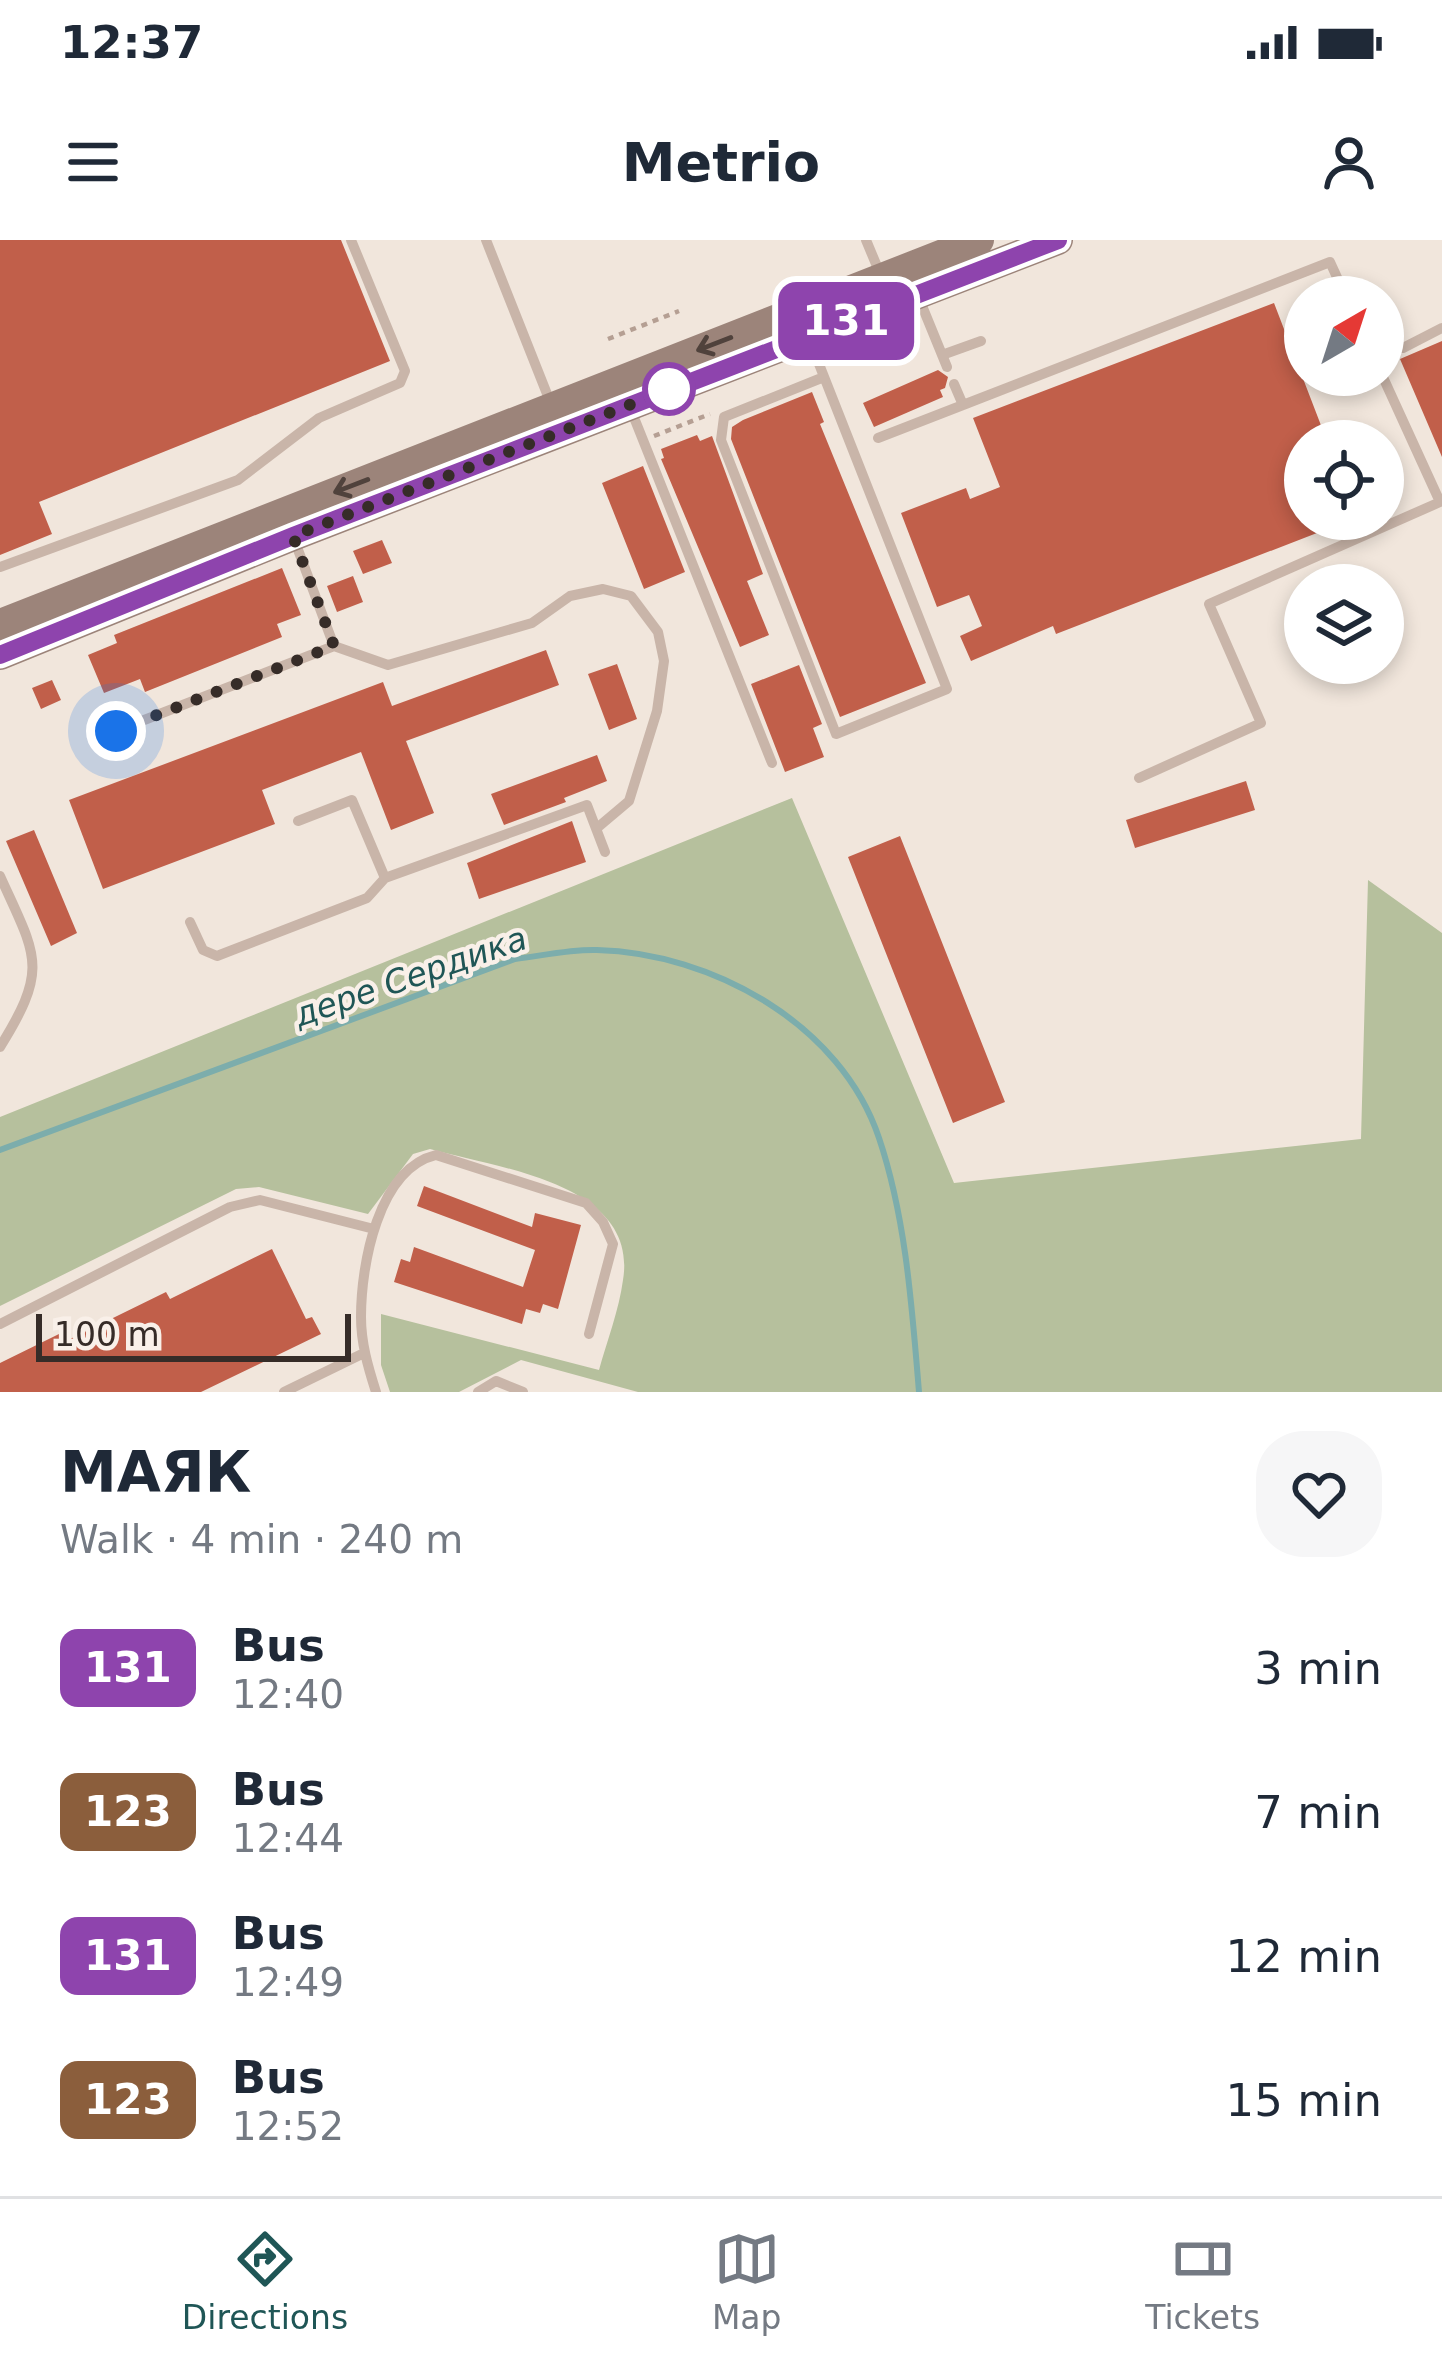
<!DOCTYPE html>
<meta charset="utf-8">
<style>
:root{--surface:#fff;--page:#f6f6f7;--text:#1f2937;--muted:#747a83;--line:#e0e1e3;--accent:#1f5656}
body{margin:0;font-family:"DejaVu Sans",sans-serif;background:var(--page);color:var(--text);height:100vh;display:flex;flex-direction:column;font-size:45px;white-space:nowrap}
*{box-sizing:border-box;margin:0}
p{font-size:39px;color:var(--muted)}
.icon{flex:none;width:66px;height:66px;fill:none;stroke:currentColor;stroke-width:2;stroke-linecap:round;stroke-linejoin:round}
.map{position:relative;height:1152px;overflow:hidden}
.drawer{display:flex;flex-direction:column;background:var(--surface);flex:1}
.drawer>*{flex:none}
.badge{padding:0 24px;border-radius:18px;font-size:42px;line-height:78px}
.needle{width:78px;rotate:39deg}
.tools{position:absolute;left:1284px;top:36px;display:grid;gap:24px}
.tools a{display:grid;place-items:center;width:120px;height:120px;border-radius:50%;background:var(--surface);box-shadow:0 6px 18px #0003;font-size:60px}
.scale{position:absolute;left:36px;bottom:30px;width:315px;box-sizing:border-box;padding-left:12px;border:6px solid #362c28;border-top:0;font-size:33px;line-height:42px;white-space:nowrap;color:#362c28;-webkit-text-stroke:9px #f9f0e9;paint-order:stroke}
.you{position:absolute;width:60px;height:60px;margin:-30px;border:9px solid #fff;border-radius:50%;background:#1a73e8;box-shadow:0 0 0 18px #1a73e833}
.map>.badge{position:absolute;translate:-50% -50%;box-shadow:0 0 0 6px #fff}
.round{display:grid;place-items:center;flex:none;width:126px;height:126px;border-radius:48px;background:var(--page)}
.head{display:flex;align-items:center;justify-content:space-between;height:204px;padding:0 60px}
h1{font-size:57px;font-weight:700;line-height:90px}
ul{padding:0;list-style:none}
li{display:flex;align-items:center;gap:36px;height:144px;padding:0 60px}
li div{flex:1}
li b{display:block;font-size:45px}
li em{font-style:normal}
li .badge{min-width:132px;font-weight:700;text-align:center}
.status{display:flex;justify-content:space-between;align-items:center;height:84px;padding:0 60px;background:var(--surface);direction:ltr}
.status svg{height:33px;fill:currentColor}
header{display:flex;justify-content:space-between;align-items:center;height:156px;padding:0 60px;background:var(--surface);font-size:54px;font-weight:700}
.dock{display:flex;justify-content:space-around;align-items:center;height:168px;border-top:3px solid var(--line);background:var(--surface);font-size:33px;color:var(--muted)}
.dock a{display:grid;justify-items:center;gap:6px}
.dock .current{color:var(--accent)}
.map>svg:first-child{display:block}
</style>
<div class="status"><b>12:37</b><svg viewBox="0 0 49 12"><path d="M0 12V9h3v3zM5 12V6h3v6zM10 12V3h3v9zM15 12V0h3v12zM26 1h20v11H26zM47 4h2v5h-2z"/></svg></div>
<header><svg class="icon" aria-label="menu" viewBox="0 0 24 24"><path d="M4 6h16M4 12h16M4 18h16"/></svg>Metrio<svg class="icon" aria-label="person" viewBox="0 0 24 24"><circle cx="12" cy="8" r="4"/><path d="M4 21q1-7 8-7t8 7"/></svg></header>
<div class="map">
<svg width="1442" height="1152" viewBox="0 0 1442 1152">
<rect width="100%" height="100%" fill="#f1e6dc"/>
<path fill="#b6c09d" d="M 792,558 L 954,943 L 1361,899 L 1368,640 L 1442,693 L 1442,1152 L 638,1152 L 521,1120 L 459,1152 L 390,1152 L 381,1125 L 381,1074 L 599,1130 C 607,1101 619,1070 623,1040 C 639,943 497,928 430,909 L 413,914 L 368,974 L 259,947 L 236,949 L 0,1066 L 0,877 Z"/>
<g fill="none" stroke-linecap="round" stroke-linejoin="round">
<path stroke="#7cadac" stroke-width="6" d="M 0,910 L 515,719 C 541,716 570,709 597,710 C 712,713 841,784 879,898 C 906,978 912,1068 919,1152"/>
</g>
<path fill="#c15f4a" d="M 0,0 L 341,0 L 390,121 L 39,262 L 52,294 L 0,315 Z
M 1274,63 L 1327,201 L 1305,201 L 1305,279 L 1353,279 L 1056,394 L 1053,386 L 971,421 L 960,396 L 982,386 L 969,355 L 937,367 L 901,273 L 966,248 L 970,259 L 1000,247 L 973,178 Z
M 1442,101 L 1442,217 L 1400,119 Z
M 938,130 L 948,137 L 945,148 L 940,150 L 943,157 L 874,187 L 863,163 Z
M 812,152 L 824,182 L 820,184 L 926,443 L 840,477 L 731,199 L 732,187 L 743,180 Z
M 697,195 L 700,201 L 712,196 L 763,334 L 747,341 L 769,395 L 740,407 L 661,219 L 664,218 L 661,209 Z
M 643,226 L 685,332 L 644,349 L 602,243 Z
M 382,300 L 392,323 L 363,334 L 353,311 Z
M 282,328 L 301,375 L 277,384 L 282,397 L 145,452 L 140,439 L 104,453 L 88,415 L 117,403 L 114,395 Z
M 353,336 L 363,362 L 337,372 L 327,346 Z
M 546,410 L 559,445 L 406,501 L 434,573 L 391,590 L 361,512 L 262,550 L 275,584 L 103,649 L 69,560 L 383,442 L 392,466 Z
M 617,424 L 637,479 L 609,490 L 588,434 Z
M 799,425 L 822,484 L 813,488 L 824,517 L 785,532 L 751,444 Z
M 52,440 L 61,460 L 41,469 L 32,448 Z
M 597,515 L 607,541 L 564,558 L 566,562 L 504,585 L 491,554 Z
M 1246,541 L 1255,570 L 1135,608 L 1126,580 Z
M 572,581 L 586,622 L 479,659 L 467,623 Z
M 34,590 L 77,693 L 51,706 L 6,601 Z
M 900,596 L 1005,862 L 953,883 L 848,617 Z
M 424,946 L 532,987 L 535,973 L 581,985 L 558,1069 L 543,1064 L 540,1073 L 526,1069 L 522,1084 L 394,1042 L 401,1019 L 410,1022 L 414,1007 L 523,1047 L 535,1010 L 417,966 Z
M 272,1009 L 306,1079 L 312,1077 L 321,1094 L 201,1152 L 0,1152 L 0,1123 L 59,1094 L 64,1102 L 166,1052 L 170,1059 Z"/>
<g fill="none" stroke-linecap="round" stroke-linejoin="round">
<path stroke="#b59f93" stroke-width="4.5" stroke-dasharray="6 6" stroke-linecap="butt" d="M 608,99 L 679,71
M 654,196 L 710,174"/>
<path stroke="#c9b5a9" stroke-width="10" d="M 486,0 L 551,164
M 866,0 L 881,36
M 918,56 L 947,127
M 808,99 L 819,124 L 947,449 L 836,494 L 721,200 L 724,177 L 824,137
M 1403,108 L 1442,88
M 942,115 L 981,101
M 954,144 L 963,165 L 1330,22 L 1346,57
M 631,170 L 772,523
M 878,198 L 963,165
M 0,327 L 238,240 L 319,178 L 400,143 L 405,131 L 351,0
M 334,406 L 388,425 L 532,383 L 570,356 L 603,349 L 631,356 L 658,392 L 664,421 L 657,471 L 629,561 L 597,588
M 116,491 L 334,406 L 294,299
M 1139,538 L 1261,483 L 1209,364 L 1440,262 L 1382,135
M 0,636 C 36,716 50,727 0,807
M 385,638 L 587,565 L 605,612
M 190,682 L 203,710 L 217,716 L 367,658 L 385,638 L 352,560 L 298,581
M 0,1084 L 230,967 L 260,960 L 374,989
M 284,1152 L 364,1113
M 376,1152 C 368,1127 361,1103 361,1077 C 361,1025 378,929 436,915 L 586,963 L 603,982 L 613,1004 L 589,1094
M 478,1152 L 496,1141 L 523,1152"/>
<path stroke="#9c847a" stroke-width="30" d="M 0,384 L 979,0
M 0,415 L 293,296 L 1058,0"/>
</g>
<defs><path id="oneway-shaft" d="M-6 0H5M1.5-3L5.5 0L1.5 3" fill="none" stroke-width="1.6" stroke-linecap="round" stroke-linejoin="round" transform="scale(3)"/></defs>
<g stroke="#50423c">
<use href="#oneway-shaft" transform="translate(714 104) rotate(159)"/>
<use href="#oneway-shaft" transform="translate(351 246) rotate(159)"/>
</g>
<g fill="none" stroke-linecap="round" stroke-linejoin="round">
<g stroke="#fff" stroke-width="27">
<path id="line" d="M 0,415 L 293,296 L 1058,0"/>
</g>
<use href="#line" stroke="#8e44ad" stroke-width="18"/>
<path stroke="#362c28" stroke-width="12" stroke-dasharray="0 21.6" d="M 116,491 L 334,406 L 293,296 L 673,148 L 669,149"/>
</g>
<circle fill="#fff" stroke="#8e44ad" stroke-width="6" cx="669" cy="149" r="24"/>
<g text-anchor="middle" stroke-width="9" stroke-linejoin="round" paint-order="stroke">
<g font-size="33" font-style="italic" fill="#1f5656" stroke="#f9f0e9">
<text transform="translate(410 736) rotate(-19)" y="12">дере Сердика</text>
</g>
</g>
</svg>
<div class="tools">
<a><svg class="needle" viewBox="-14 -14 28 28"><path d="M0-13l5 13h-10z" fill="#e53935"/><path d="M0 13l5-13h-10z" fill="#747a83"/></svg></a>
<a><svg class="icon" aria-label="locate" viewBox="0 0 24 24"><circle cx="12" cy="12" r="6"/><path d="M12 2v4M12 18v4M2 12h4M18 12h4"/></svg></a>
<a><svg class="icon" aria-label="layers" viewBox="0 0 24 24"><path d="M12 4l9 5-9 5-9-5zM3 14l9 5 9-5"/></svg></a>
</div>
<div class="scale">100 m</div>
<div class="you" style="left:116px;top:491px"></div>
<b class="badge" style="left:846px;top:81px;background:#8e44ad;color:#fff">131</b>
</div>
<section class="drawer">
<div class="head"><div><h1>МАЯК</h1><p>Walk · 4 min · 240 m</p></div><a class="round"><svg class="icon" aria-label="heart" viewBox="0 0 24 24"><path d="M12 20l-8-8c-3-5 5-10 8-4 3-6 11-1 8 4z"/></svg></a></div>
<ul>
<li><span class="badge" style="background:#8e44ad;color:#fff">131</span><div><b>Bus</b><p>12:40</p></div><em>3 min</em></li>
<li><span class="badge" style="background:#8b5e3c;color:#fff">123</span><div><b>Bus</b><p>12:44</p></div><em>7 min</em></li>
<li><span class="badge" style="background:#8e44ad;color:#fff">131</span><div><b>Bus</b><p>12:49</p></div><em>12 min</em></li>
<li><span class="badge" style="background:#8b5e3c;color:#fff">123</span><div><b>Bus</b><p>12:52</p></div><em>15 min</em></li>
</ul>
</section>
<nav class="dock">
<a class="current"><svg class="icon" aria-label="directions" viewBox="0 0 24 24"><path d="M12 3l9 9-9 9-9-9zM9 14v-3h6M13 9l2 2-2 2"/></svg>Directions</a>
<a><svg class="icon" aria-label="map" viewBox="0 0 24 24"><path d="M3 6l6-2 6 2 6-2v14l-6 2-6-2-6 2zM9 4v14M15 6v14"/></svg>Map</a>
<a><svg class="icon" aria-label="tickets" viewBox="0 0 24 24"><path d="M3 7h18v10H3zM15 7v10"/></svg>Tickets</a>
</nav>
